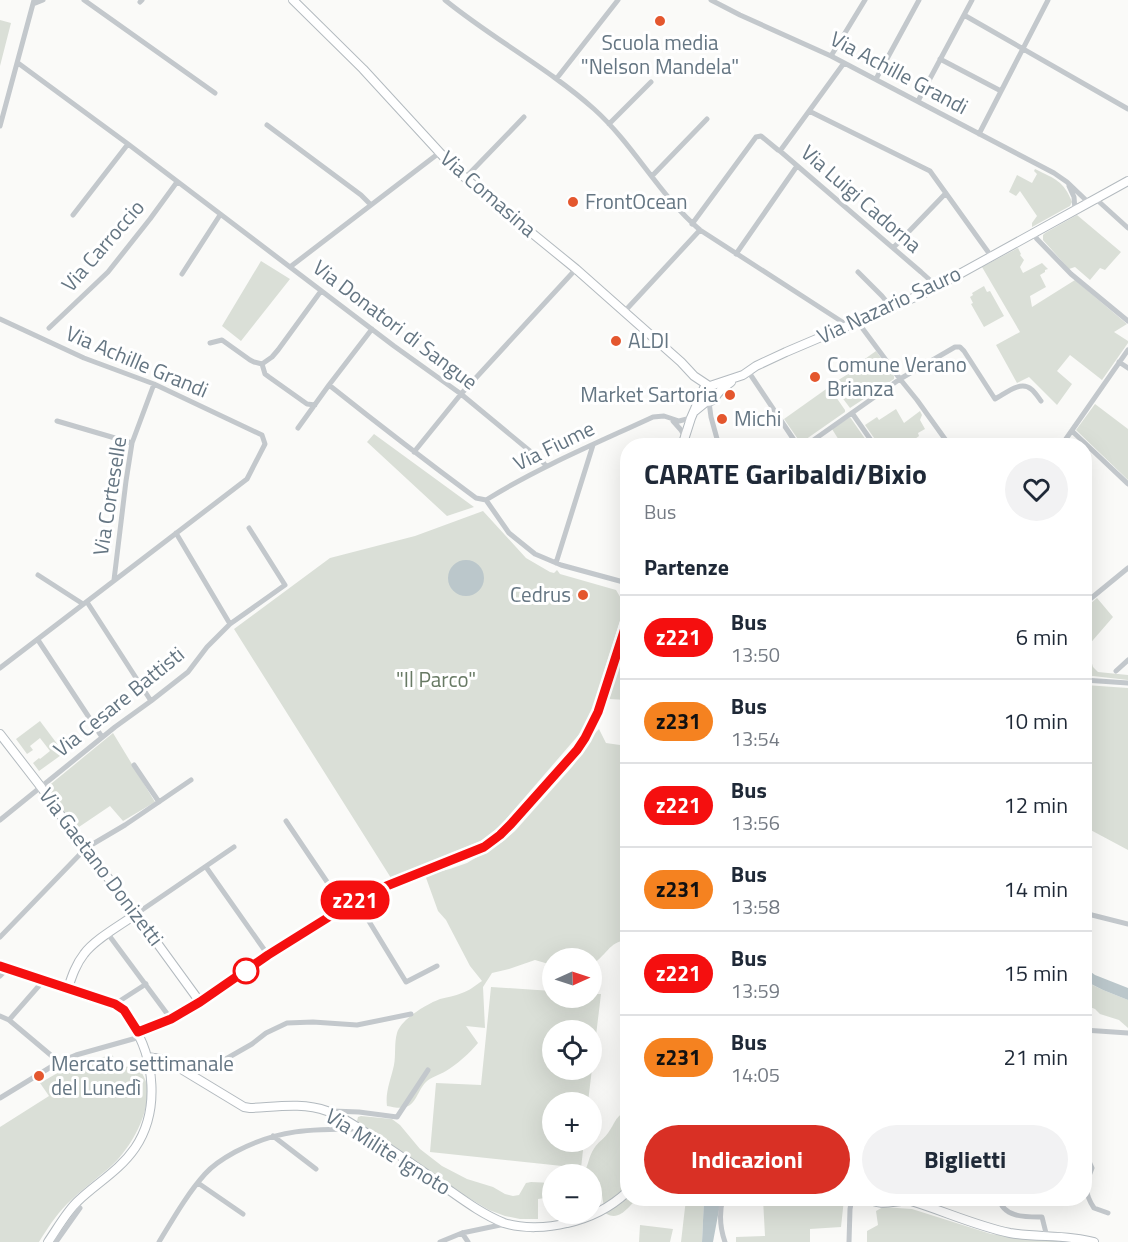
<!DOCTYPE html>
<html lang="it">
<meta charset="utf-8">
<style>
:root{--surface:#fff;--page:#f2f2f3;--text:#1f2937;--muted:#747a83;--line:#e0e1e3;--accent:#d93025}
body{margin:0;font-family:"Titillium Web",sans-serif;background:var(--page);color:var(--text);height:100vh;display:flex;flex-direction:column;font-size:22px;white-space:nowrap}
*{box-sizing:border-box;margin:0}
p{font-size:20px;color:var(--muted)}
.icon{flex:none;width:33px;height:33px;fill:none;stroke:currentColor;stroke-width:2;stroke-linecap:round;stroke-linejoin:round}
.map{position:relative;flex:1;overflow:hidden}
.sheet{position:absolute;left:620px;top:438px;width:472px;height:768px;display:flex;flex-direction:column;background:var(--surface);border-radius:24px;box-shadow:0 6px 24px #0002}
.sheet>*{flex:none}
.badge{padding:0 12px;border-radius:20px;font-size:21px;line-height:39px}
.needle{width:39px;rotate:87deg}
.fabs{position:absolute;left:542px;top:948px;display:grid;gap:12px}
.fabs a{display:grid;place-items:center;width:60px;height:60px;border-radius:50%;background:var(--surface);box-shadow:0 6px 24px #0002;font-size:30px}
.map>.badge{position:absolute;translate:-50% -50%;box-shadow:0 0 0 3px #fff}
h2{padding:0 24px;font-size:22px;line-height:54px}
.round{display:grid;place-items:center;flex:none;width:63px;height:63px;border-radius:32px;background:var(--page)}
.head{display:flex;align-items:center;justify-content:space-between;height:102px;padding:0 24px}
h1{font-size:28px;font-weight:700;line-height:45px}
.primary-button{display:flex;gap:12px;margin-top:auto;padding:12px 24px}
.primary-button a{flex:1;height:69px;border-radius:36px;background:var(--accent);color:#fff;font-size:24px;font-weight:700;line-height:69px;text-align:center}
.primary-button a+a{background:var(--page);color:var(--text)}
ul{padding:0;list-style:none}
li{display:flex;align-items:center;gap:18px;height:84px;padding:0 24px;border-top:2px solid var(--line)}
li div{flex:1}
li b{display:block;font-size:22px}
li em{font-style:normal}
li .badge{min-width:66px;font-weight:700;text-align:center}
.map>svg:first-child{display:block}
</style>
<div class="map">
<svg width="1128" height="1242" viewBox="0 0 1128 1242">
<rect width="100%" height="100%" fill="#fafaf8"/>
<path fill="#dadfd7" fill-rule="evenodd" d="M 0,20 L 11,23 L 0,66 Z
M 1035,169 C 1055,179 1064,181 1072,202 L 1070,206 L 1032,227 L 1032,223 L 1037,216 L 1020,191 L 1016,196 L 1009,192 L 1017,175 L 1032,183 L 1037,174 L 1034,171 Z
M 1077,215 L 1121,252 L 1105,270 L 1100,268 L 1090,280 L 1075,267 L 1069,269 L 1043,240 L 1043,235 L 1045,233 Z
M 1018,248 L 1021,254 L 1020,255 L 1024,260 L 1020,267 L 1023,273 L 1042,263 L 1048,269 L 1045,270 L 1045,272 L 1040,275 L 1046,287 L 1030,296 L 1032,307 L 1075,280 L 1127,324 L 1114,332 L 1128,341 L 1128,343 L 1102,380 L 1070,355 L 1057,371 L 1072,384 L 1057,405 L 1029,377 L 1017,383 L 996,345 L 1020,332 L 982,267 Z
M 261,261 L 290,279 L 241,341 L 222,326 Z
M 984,286 L 987,292 L 990,291 L 1004,316 L 984,327 L 971,304 L 973,303 L 970,297 L 973,295 L 972,293 Z
M 876,351 L 894,376 L 894,379 L 850,408 L 832,384 L 856,369 L 855,366 Z
M 829,387 L 845,410 L 845,412 L 802,442 L 800,442 L 784,419 Z
M 1095,404 L 1128,429 L 1128,480 L 1076,430 Z
M 896,409 L 904,423 L 920,411 L 922,415 L 920,420 L 925,429 L 918,433 L 919,436 L 915,439 L 919,445 L 879,445 L 865,425 L 877,417 L 879,420 Z
M 850,417 L 868,443 L 864,445 L 842,445 L 832,429 Z
M 374,434 L 474,507 L 447,516 L 367,442 Z
M 483,511 L 526,558 L 550,572 L 554,573 L 557,570 L 560,574 L 616,590 L 625,605 L 593,707 L 582,731 L 500,826 L 481,841 L 391,878 L 234,629 L 330,558 L 415,536 Z
M 1097,598 L 1113,617 L 1087,647 L 1093,667 L 1098,672 L 1128,675 L 1128,680 L 1093,676 L 1085,677 L 1085,608 Z
M 626,641 L 627,700 L 609,699 Z
M 1085,685 L 1128,688 L 1128,850 L 1085,827 Z
M 40,721 L 64,753 L 39,771 L 33,763 L 39,758 L 40,759 L 50,751 L 40,738 L 30,746 L 33,750 L 27,754 L 16,739 Z
M 599,729 L 606,743 L 627,746 L 627,940 C 608,942 607,956 591,965 L 591,958 L 552,958 L 552,965 L 535,960 L 509,969 L 492,973 L 483,987 L 485,1028 L 466,1026 L 478,1043 C 470,1053 456,1065 446,1071 C 439,1075 431,1077 426,1082 C 418,1090 416,1104 406,1107 C 400,1109 393,1107 387,1106 C 385,1092 391,1079 394,1065 C 396,1055 394,1044 397,1033 C 401,1019 427,1004 440,999 C 447,997 455,996 462,993 C 469,991 476,985 482,981 L 470,966 L 446,920 L 438,911 L 425,875 L 450,869 L 467,863 L 502,842 L 515,831 L 572,767 L 584,751 L 592,736 Z
M 113,733 L 155,802 L 123,821 L 110,806 L 76,829 L 46,788 Z
M 1084,981 L 1103,990 L 1128,1000 L 1128,1028 L 1119,1020 L 1100,1014 L 1095,1009 L 1085,1005 Z
M 491,987 L 552,991 L 552,998 L 591,998 L 591,994 L 601,994 L 588,1102 L 552,1102 L 552,1142 L 584,1142 L 581,1168 L 430,1152 L 436,1083 L 481,1085 ZM 591,1030 L 591,1070 L 552,1070 L 552,1030 Z
M 112,1055 L 120,1066 L 139,1068 C 142,1073 146,1080 147,1085 C 151,1113 130,1150 109,1168 C 95,1180 80,1191 67,1204 C 56,1215 47,1229 39,1242 L 0,1242 L 0,1127 L 49,1096 L 40,1083 L 61,1071 L 81,1062 Z
M 627,1110 L 627,1198 L 637,1199 C 627,1208 619,1222 605,1213 L 601,1189 L 591,1191 L 591,1174 L 583,1174 C 588,1167 588,1160 592,1152 C 597,1142 602,1141 608,1133 C 616,1122 614,1118 627,1110 Z
M 361,1116 L 392,1119 L 400,1125 L 420,1149 L 442,1166 L 467,1179 L 493,1187 L 505,1194 L 513,1196 L 519,1195 L 526,1183 L 531,1182 L 552,1183 L 552,1197 L 538,1199 L 538,1219 L 520,1219 L 505,1216 L 489,1210 L 452,1188 L 357,1121 L 358,1117 Z
M 686,1199 L 704,1199 L 702,1242 L 681,1242 Z
M 763,1199 L 844,1199 L 841,1227 L 810,1229 L 810,1242 L 736,1242 L 736,1237 L 765,1236 Z
M 883,1207 L 912,1209 L 991,1234 L 1036,1240 L 1055,1240 L 1059,1242 L 867,1242 L 867,1231 L 878,1225 L 876,1211 Z
M 640,1225 L 673,1229 L 670,1242 L 639,1242 Z"/>
<path fill="#bbc7cb" d="M448 578a18 18 0 1 1 36 0a18 18 0 1 1-36 0Z
M 1084,967 L 1095,975 L 1128,988 L 1128,1000 L 1103,990 L 1085,981 Z
M 704,1199 L 721,1199 L 713,1242 L 702,1242 Z"/>
<g fill="none" stroke-linecap="round" stroke-linejoin="round">
<g stroke="#b3babf" stroke-width="10">
<path id="secondary" d="M 293,0 L 363,69 L 453,167 L 479,190 L 576,269 L 681,362 L 694,376 L 709,386
M 695,411 L 706,402 C 715,402 714,397 720,391 C 723,388 727,385 731,382
M 682,446 L 691,418 L 704,388 L 743,375 L 756,366 L 786,352 L 927,292 L 1128,181
M 0,734 L 41,787 L 71,830 L 136,914 L 200,1002
M 138,1032 L 171,1019 L 200,1002 L 268,955 L 356,900 L 373,891 L 484,847 L 500,835 L 511,824 L 577,750 L 591,729 L 600,708 L 627,621
M 147,1057 L 161,1059 L 173,1064 L 244,1107 L 250,1108 C 275,1107 303,1102 327,1111 C 345,1118 362,1130 378,1141 C 402,1157 426,1173 449,1190 C 466,1202 484,1215 504,1223 C 522,1229 548,1228 567,1223 C 589,1218 610,1208 627,1192
M 868,1198 C 882,1208 896,1199 911,1201 C 944,1211 976,1226 1010,1233 C 1038,1238 1066,1234 1094,1242
M 48,1242 C 57,1229 67,1211 78,1201 C 97,1183 120,1170 135,1148 C 160,1111 155,1058 131,1022 C 129,1018 127,1013 124,1010 C 112,999 84,993 68,988 C 72,976 76,964 84,954 C 95,939 121,925 136,914"/>
</g>
<path stroke="#c3c8cc" stroke-width="5" d="M 84,0 L 215,93
M 445,0 C 493,39 548,68 594,109 C 634,145 659,195 700,230 L 847,325
M 711,0 L 740,15 L 831,56 L 1054,173 L 1067,182 L 1089,203
M 140,2 L 142,0
M 33,4 L 43,0
M 964,15 L 1128,109
M 831,56 L 865,0
M 940,59 L 1001,91
M 18,63 L 128,144 L 394,346 L 461,394 L 542,461 L 546,466
M 557,78 L 618,0
M 876,79 L 919,0
M 918,101 L 972,0
M 809,111 L 930,171 L 991,256
M 609,124 L 651,82
M 267,125 L 361,195 L 371,205
M 0,126 L 34,0
M 979,134 L 1048,0
M 780,151 L 844,63
M 652,176 L 707,119
M 465,178 L 524,117
M 1069,186 L 1074,197 L 1075,210
M 1096,199 L 1128,228
M 73,215 L 128,144
M 692,224 L 756,137 L 761,136 L 778,150 L 780,151 L 921,272 L 931,281 L 936,287
M 1033,233 L 1037,239 L 1071,274 L 1128,321
M 893,248 L 946,193
M 736,254 L 797,166
M 290,267 L 439,153
M 858,272 L 882,296 L 891,307
M 182,274 L 220,215
M 624,312 L 700,230
M 0,319 L 84,358 L 154,384 L 262,435 L 265,444 L 247,479 L 0,668
M 857,321 L 900,379 L 917,400 L 950,446
M 49,328 L 108,272 L 150,219 L 177,182
M 210,343 L 222,340 L 250,360 L 254,362 L 262,364 L 272,357 L 278,350 L 321,291
M 1119,362 L 1128,368
M 262,364 L 265,374 L 269,377 L 307,404 L 315,405
M 748,371 L 798,446
M 329,385 C 378,424 426,461 476,498 L 486,500
M 709,402 L 711,417 L 719,446
M 852,413 L 875,446
M 57,421 L 132,443
M 673,421 L 681,430 L 685,437
M 298,428 L 329,385 L 372,329
M 1072,431 L 1128,484
M 805,446 L 900,379 L 955,347 L 960,347 L 964,351 L 995,399 C 1005,394 1020,380 1031,389 C 1035,392 1038,397 1041,401
M 1061,446 L 1128,350
M 414,452 L 461,394 L 576,269
M 486,500 C 539,467 597,443 653,417 L 664,416 L 679,421 L 691,418
M 486,500 L 509,533 L 535,554 L 561,565 L 627,583
M 176,533 L 230,624
M 556,563 L 593,445
M 38,575 L 83,604
M 114,580 L 126,481 L 132,443 L 154,384
M 87,602 L 151,701
M 1084,604 L 1128,568
M 38,640 L 102,737
M 1116,671 L 1128,660
M 1084,680 L 1128,683
M 134,765 L 159,802
M 0,820 L 115,727 L 151,701 L 188,672 L 207,647 L 230,624 L 285,585 L 249,528
M 286,821 L 344,907
M 206,867 L 268,955
M 356,900 L 406,982 L 437,966
M 1084,913 L 1128,924
M 136,914 L 234,847
M 108,934 L 171,1019
M 0,937 L 86,848 L 125,825 L 191,780
M 0,966 L 68,988
M 0,976 L 8,968
M 115,1004 L 146,984
M 0,1016 L 9,1020 L 59,1062
M 9,1020 L 44,980
M 1084,1030 L 1128,1033
M 189,1073 L 224,1060 L 252,1044 L 266,1033 L 287,1023 L 313,1022 L 357,1025 L 411,1014
M 0,1098 L 59,1062 L 76,1055 L 140,1037
M 332,1111 L 359,1112 L 397,1117 L 428,1070
M 273,1136 L 316,1169
M 1084,1155 L 1087,1157 L 1092,1168 C 1085,1185 1084,1193 1094,1208 L 1108,1213
M 198,1183 L 243,1214
M 723,1198 C 719,1213 720,1228 725,1242
M 999,1198 C 1003,1218 1026,1217 1042,1217 L 1047,1237
M 462,1233 L 468,1242
M 56,1242 L 80,1208 L 75,1203
M 159,1242 C 173,1219 187,1194 205,1174 C 213,1165 224,1158 235,1152 C 278,1129 312,1129 359,1129
M 440,1242 L 462,1233 L 505,1224
M 849,1242 L 850,1209 L 852,1198"/>
<use href="#secondary" stroke="#fff" stroke-width="8"/>
</g>
<g fill="none" stroke-linecap="round" stroke-linejoin="round">
<g stroke="#fff" stroke-width="14">
<path id="line" d="M 0,966 L 115,1004 L 124,1010 L 138,1032 L 171,1019 L 200,1002 L 268,955 L 356,900 L 374,891 L 484,847 L 500,835 L 511,824 L 577,750 L 585,738 L 598,712 L 627,622"/>
</g>
<use href="#line" stroke="#f50f0f" stroke-width="9"/>
</g>
<g fill="#e4572e" stroke="#fff" stroke-width="2">
<circle cx="660" cy="21" r="6"/>
<circle cx="573" cy="202" r="6"/>
<circle cx="616" cy="341" r="6"/>
<circle cx="815" cy="377" r="6"/>
<circle cx="730" cy="395" r="6"/>
<circle cx="722" cy="419" r="6"/>
<circle cx="583" cy="595" r="6"/>
<circle cx="39" cy="1076" r="6"/>
</g>
<circle fill="#fff" stroke="#f50f0f" stroke-width="3" cx="246" cy="971" r="12"/>
<g text-anchor="middle" stroke-width="6" stroke-linejoin="round" paint-order="stroke">
<g font-size="21" fill="#657683" stroke="#fff" text-anchor="start">
<text x="660" y="50" text-anchor="middle">Scuola media<tspan x="660" dy="24">"Nelson Mandela"</tspan></text>
<text x="585" y="209">FrontOcean</text>
<text x="628" y="348">ALDI</text>
<text x="827" y="372">Comune Verano<tspan x="827" dy="24">Brianza</tspan></text>
<text x="718" y="402" text-anchor="end">Market Sartoria</text>
<text x="734" y="426">Michi</text>
<text x="571" y="602" text-anchor="end">Cedrus</text>
<text x="51" y="1071">Mercato settimanale<tspan x="51" dy="24">del Lunedì</tspan></text>
</g>
<g font-size="21" fill="#657683" stroke="#fff">
<text transform="translate(899 73) rotate(28)" y="7">Via Achille Grandi</text>
<text transform="translate(488 194) rotate(41)" y="7">Via Comasina</text>
<text transform="translate(861 199) rotate(41)" y="7">Via Luigi Cadorna</text>
<text transform="translate(103 246) rotate(-49)" y="7">Via Carroccio</text>
<text transform="translate(889 305) rotate(-25)" y="7">Via Nazario Sauro</text>
<text transform="translate(395 325) rotate(37)" y="7">Via Donatori di Sangue</text>
<text transform="translate(137 362) rotate(23)" y="7">Via Achille Grandi</text>
<text transform="translate(554 446) rotate(-26)" y="7">Via Fiume</text>
<text transform="translate(110 496) rotate(-81)" y="7">Via Corteselle</text>
<text transform="translate(119 702) rotate(-39)" y="7">Via Cesare Battisti</text>
<text transform="translate(101 867) rotate(53)" y="7">Via Gaetano Donizetti</text>
<text transform="translate(388 1152) rotate(32)" y="7">Via Milite Ignoto</text>
</g>
<g font-size="21" fill="#687a64" stroke="#fff">
<text x="436" y="687">"Il Parco"</text>
</g>
</g>
</svg>
<div class="fabs">
<a><svg class="needle" viewBox="-14 -14 28 28"><path d="M0-13l5 13h-10z" fill="#e53935"/><path d="M0 13l5-13h-10z" fill="#747a83"/></svg></a>
<a><svg class="icon" aria-label="locate" viewBox="0 0 24 24"><circle cx="12" cy="12" r="6"/><path d="M12 2v4M12 18v4M2 12h4M18 12h4"/></svg></a>
<a>+</a>
<a>−</a>
</div>
<b class="badge" style="left:355px;top:900px;background:#f50f0f;color:#fff">z221</b>
<section class="sheet">
<div class="head"><div><h1>CARATE Garibaldi/Bixio</h1><p>Bus</p></div><a class="round"><svg class="icon" aria-label="heart" viewBox="0 0 24 24"><path d="M12 20l-8-8c-3-5 5-10 8-4 3-6 11-1 8 4z"/></svg></a></div>
<h2>Partenze</h2>
<ul>
<li><span class="badge" style="background:#f50f0f;color:#fff">z221</span><div><b>Bus</b><p>13:50</p></div><em>6 min</em></li>
<li><span class="badge" style="background:#f58220;color:#111">z231</span><div><b>Bus</b><p>13:54</p></div><em>10 min</em></li>
<li><span class="badge" style="background:#f50f0f;color:#fff">z221</span><div><b>Bus</b><p>13:56</p></div><em>12 min</em></li>
<li><span class="badge" style="background:#f58220;color:#111">z231</span><div><b>Bus</b><p>13:58</p></div><em>14 min</em></li>
<li><span class="badge" style="background:#f50f0f;color:#fff">z221</span><div><b>Bus</b><p>13:59</p></div><em>15 min</em></li>
<li><span class="badge" style="background:#f58220;color:#111">z231</span><div><b>Bus</b><p>14:05</p></div><em>21 min</em></li>
</ul>
<div class="primary-button"><a>Indicazioni</a><a>Biglietti</a></div>
</section>
</div>
